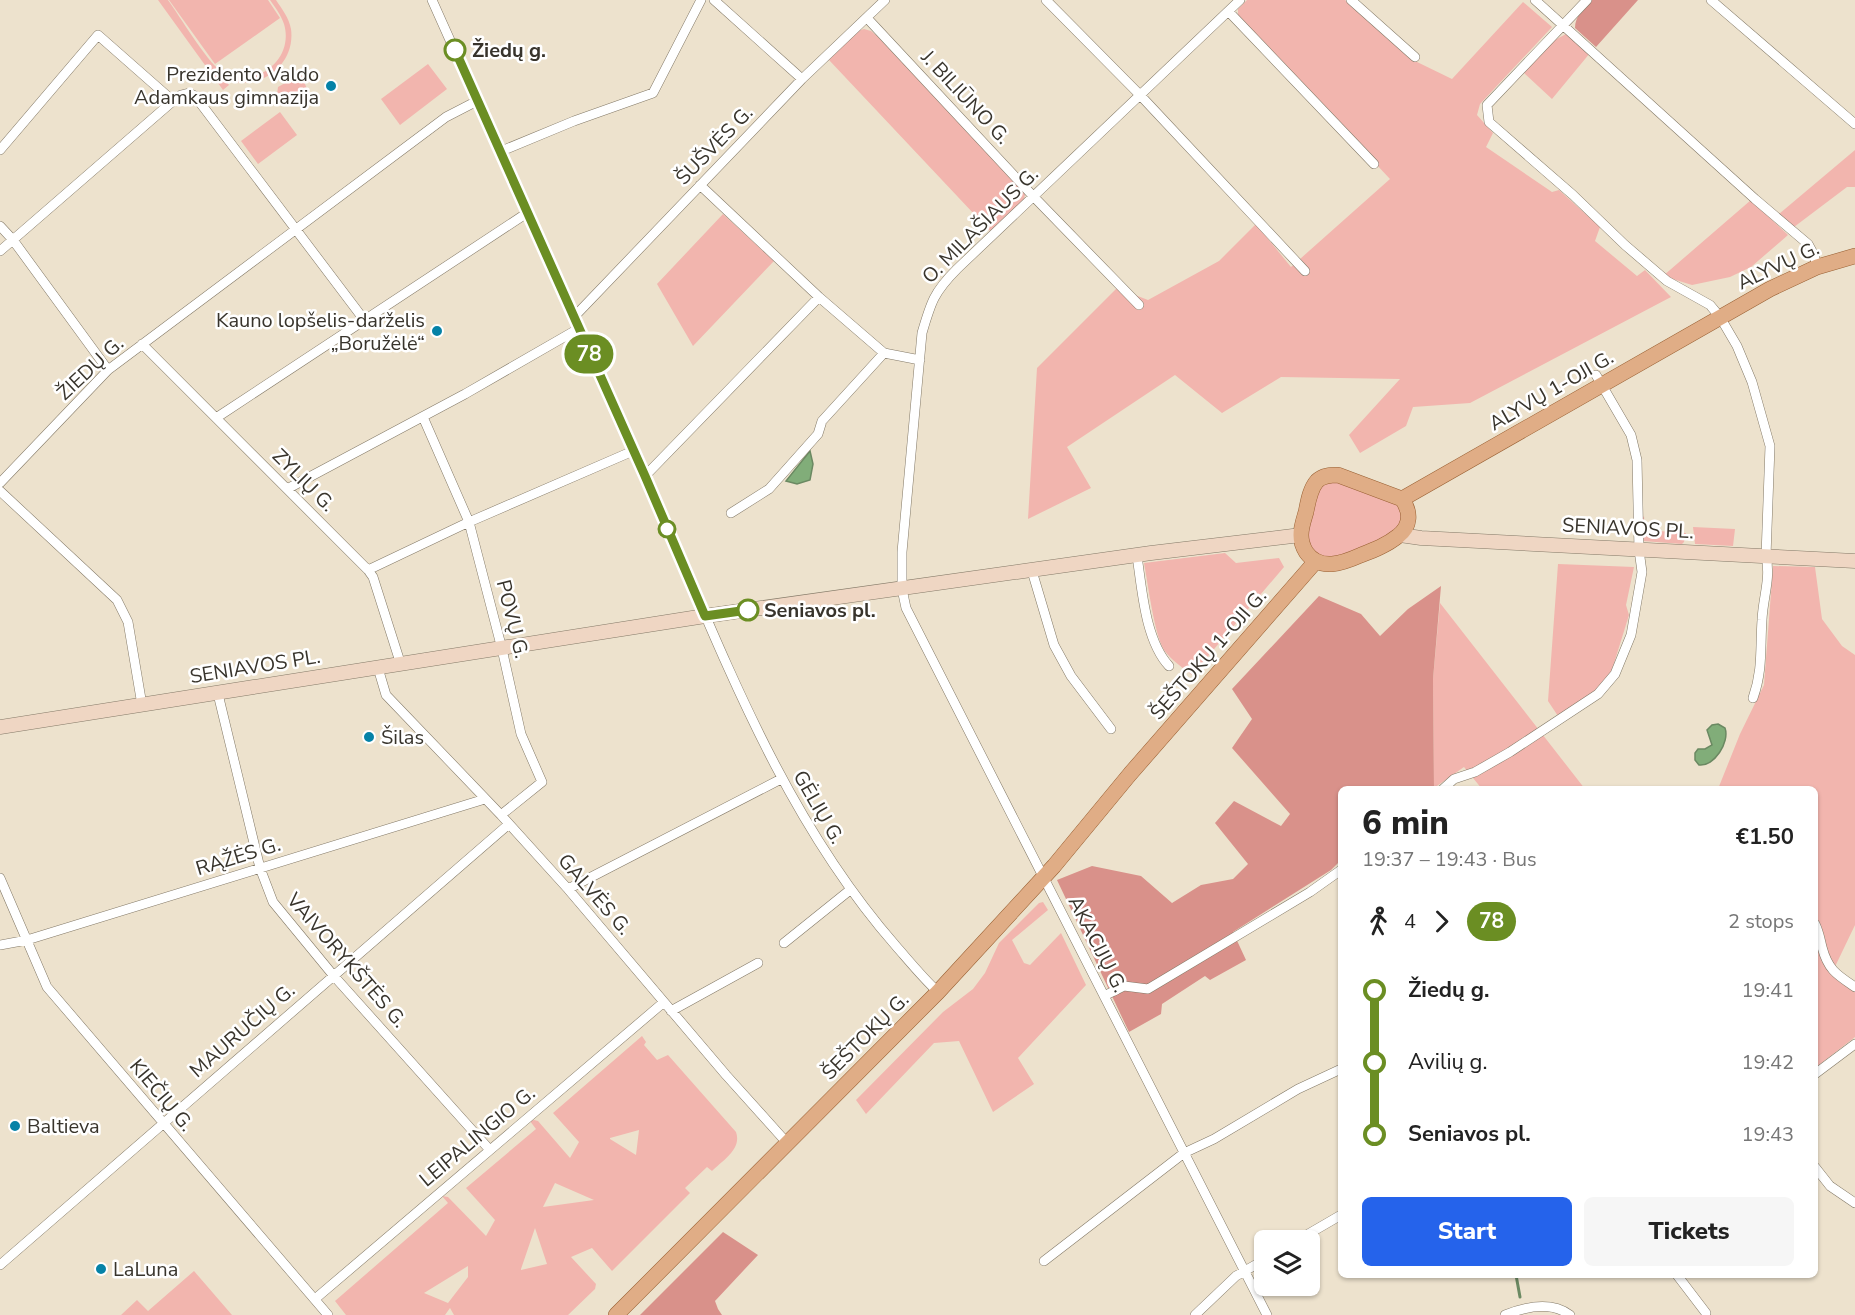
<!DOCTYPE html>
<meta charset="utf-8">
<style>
:root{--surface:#fff;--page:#f6f6f6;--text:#222;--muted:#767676;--accent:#2563eb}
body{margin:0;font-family:"Nunito Sans",sans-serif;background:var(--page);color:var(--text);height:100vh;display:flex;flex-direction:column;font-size:22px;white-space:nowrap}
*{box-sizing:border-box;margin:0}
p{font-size:20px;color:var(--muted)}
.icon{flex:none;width:33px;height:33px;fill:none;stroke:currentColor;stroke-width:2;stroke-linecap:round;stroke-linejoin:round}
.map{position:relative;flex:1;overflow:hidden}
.drawer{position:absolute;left:1338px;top:786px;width:480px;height:492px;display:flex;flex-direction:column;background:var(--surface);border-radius:9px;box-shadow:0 2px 4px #0004}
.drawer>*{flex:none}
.badge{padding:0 12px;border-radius:20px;font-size:21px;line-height:39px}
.controls{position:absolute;left:1254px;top:1230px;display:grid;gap:12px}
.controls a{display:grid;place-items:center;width:66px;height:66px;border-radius:9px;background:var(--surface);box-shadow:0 2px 4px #0004;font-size:30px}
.map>.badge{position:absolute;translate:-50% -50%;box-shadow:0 0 0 3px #fff}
.legs{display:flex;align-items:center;gap:9px;height:66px;padding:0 24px;font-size:20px}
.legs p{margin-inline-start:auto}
.overview{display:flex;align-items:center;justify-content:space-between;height:102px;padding:0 24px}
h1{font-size:33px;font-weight:800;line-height:45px}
.action{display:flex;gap:12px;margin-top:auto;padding:12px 24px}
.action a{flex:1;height:69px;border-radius:9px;background:var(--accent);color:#fff;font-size:24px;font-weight:800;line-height:69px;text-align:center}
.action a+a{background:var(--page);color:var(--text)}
ul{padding:0 24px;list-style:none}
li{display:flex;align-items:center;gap:21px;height:72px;font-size:22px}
li i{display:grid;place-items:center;width:9px;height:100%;margin:0 8px;background:currentColor}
li i::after{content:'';width:15px;height:15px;margin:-8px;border:4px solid;border-radius:50%;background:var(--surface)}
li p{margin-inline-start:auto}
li:first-child i{background:linear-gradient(#0000 50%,currentColor 0)}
li:last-child i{background:linear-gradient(currentColor 50%,#0000 0)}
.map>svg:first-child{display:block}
</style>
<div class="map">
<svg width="1855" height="1315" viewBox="0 0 1855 1315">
<rect width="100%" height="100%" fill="#ede2cd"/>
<path fill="#f2b5ae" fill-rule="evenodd" d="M 158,0 L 168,0 C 179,15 207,62 221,71 C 253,91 295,61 284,24 C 281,15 275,7 270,0 L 276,0 C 282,9 289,18 291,29 C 296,66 258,93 225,79 L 229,85 L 223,90 Z
M 169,0 L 268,0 L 280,18 L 215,64 Z
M 1247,0 L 1345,0 L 1415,61 L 1452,79 L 1523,2 L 1552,27 L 1480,104 L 1477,115 L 1493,133 L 1486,147 L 1552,192 L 1559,190 L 1600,227 L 1595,241 L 1637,276 L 1645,270 L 1671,297 L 1470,403 L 1413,407 L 1406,426 L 1360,453 L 1349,435 L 1400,379 L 1281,377 L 1222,413 L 1175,375 L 1067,447 L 1091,488 L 1028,519 L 1037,368 L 1117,288 L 1148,300 L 1219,261 L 1256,224 L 1291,267 L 1390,179 L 1238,17 L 1238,9 Z
M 864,29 L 871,31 L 877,36 L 1026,191 L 1024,199 L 990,231 L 829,60 L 858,31 Z
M 1566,34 L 1590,53 L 1552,99 L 1523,72 L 1553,41 Z
M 428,64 L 447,89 L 400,125 L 381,99 Z
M 301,74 L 307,89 L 276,102 L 278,87 Z
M 280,112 L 297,135 L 258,164 L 241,141 Z
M 1855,150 L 1855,187 L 1847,187 L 1794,227 L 1779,214 Z
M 1751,200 L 1788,235 L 1751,267 L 1730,277 L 1692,285 L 1663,276 Z
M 723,214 L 774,261 L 693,346 L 657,284 Z
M 1338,481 L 1396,504 L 1401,511 L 1401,522 L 1391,535 L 1329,560 C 1321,556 1311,552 1308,543 C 1305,531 1313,498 1321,488 C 1326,483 1331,482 1338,481 Z
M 1644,516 L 1645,530 L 1686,533 L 1684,542 L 1682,544 L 1643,541 L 1642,519 Z
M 1693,527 L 1735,529 L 1733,546 L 1695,544 Z
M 1225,553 L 1236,563 L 1279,558 L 1284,567 L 1192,675 C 1182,667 1171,660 1164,650 C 1154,633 1148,584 1144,563 Z
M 1558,564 L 1634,567 L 1626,605 L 1629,615 L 1611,673 L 1599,688 L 1558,716 L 1548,701 Z
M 1773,566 L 1815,567 L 1822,619 L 1842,646 L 1855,655 L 1855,925 L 1831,975 L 1855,991 L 1855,1037 L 1815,1068 L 1815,929 L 1819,925 L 1815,913 L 1815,789 L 1718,789 L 1740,734 L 1764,685 Z
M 1440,603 L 1585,789 L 1482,789 L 1464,767 L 1434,788 L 1433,679 Z
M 1043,902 L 1048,910 L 1012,940 L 1024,963 L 1030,965 L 1061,933 L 1086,985 L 1018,1058 L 1034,1084 L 993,1112 L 959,1041 L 934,1043 L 866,1114 L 856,1100 L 943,1012 L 973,989 L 985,973 L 999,943 L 1039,903 Z
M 642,1036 L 646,1042 L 644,1045 L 657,1060 L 668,1055 L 736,1132 C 742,1149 723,1160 712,1171 L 707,1167 L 685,1188 L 690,1193 L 612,1271 L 592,1248 L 571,1257 L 596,1284 L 595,1289 L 568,1315 L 454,1315 L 450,1308 L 445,1315 L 346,1315 L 335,1301 L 448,1203 L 442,1196 L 448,1197 L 486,1236 L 495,1220 L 466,1188 L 536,1129 L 530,1121 L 534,1120 L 538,1121 L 570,1158 L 579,1142 L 553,1113 ZM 639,1130 L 636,1155 L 610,1139 L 610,1138 ZM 555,1183 L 594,1200 L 543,1207 ZM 535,1228 L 547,1264 L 521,1270 L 521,1269 ZM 468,1266 L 468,1277 L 448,1303 L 424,1293 Z
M 194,1271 L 232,1315 L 121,1315 L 137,1300 L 148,1311 Z"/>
<path fill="#d9918a" d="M 1592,0 L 1638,0 L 1596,47 L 1575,28 C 1575,16 1584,8 1592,0 Z
M 1441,586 L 1433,679 L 1434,788 L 1341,789 L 1341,860 L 1331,870 L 1233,932 L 1246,960 L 1210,980 L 1205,976 L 1162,1004 L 1161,1014 L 1129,1032 L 1057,880 L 1092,866 L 1141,876 L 1172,903 L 1201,885 L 1233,879 L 1248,864 L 1215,823 L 1234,801 L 1281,826 L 1290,814 L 1232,748 L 1252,719 L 1232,689 L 1319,596 L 1361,614 L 1380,636 L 1408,609 Z
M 723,1232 L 758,1255 L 715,1301 L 718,1309 L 722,1315 L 640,1315 Z"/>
<path fill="#81ad79" stroke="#6b8962" stroke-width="1.5" d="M 810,451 L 813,464 L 810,480 L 797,484 L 786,481 Z
M 1718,724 L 1725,728 C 1730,742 1714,767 1699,765 L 1695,760 L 1695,753 L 1698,749 L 1705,749 L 1712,745 L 1707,730 L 1712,725 Z"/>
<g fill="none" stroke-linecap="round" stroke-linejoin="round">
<path stroke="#6b8962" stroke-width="3" d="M 1516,1275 L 1520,1297"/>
<g stroke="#837967" stroke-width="10">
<path id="street" d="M 432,0 C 503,159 575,318 646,478 C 718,640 777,810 896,946 C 910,962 923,978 938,992
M 714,0 L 802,79
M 1046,0 L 1140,95 L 1305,271
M 1240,0 L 957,269 C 934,292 931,302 922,333 L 902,552 L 902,589 L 906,608 L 1267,1315
M 1351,0 L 1415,57
M 1535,0 L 1755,199 L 1808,244 L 1814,255 L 1817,267
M 1587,0 L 1487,105 L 1489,122 L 1573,195 L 1625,245 L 1667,281 L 1710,305 L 1720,317 L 1737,346 L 1752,382 L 1770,446 L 1766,556 C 1771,579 1763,597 1762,620 C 1760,648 1763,670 1753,698
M 1711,0 L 1855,124
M 1229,12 L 1374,164
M 867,18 L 1033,196 L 1139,305
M 0,150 L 98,35 L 173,101
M 499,152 L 574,121 L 653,93 L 701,0
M 700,185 L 819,297 L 884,353 L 920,360
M 0,226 L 13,240 L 108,370
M 0,251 L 173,101 L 181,95 L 189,93 L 195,96 L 365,321
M 573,318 L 802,79 L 885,0
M 142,344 L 368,570 L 373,577 L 401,665
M 423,417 L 469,522 L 502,649 L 521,734 L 542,782 L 501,815
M 216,418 L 527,213
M 645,476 L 819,297
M 0,483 L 108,370 L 446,117 L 477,101
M 287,489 L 465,394 L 578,329
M 0,491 L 117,600 L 128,622 L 142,705
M 731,513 L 769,489 L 818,434 L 822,421 L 884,353
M 1137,556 C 1142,589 1145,640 1169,666
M 368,570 L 469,522 L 633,451
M 1032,571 L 1054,645 L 1071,676 L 1111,729
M 378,668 L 386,695 L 501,815 L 568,889 L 726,1075 L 788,1144
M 218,694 L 260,868 L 273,902 L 333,975 L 489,1149
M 1443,789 L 1454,779 L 1475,772 L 1510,752 L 1598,694 L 1615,674 L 1631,635 L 1642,572 L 1639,550 L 1637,460 L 1631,435 L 1596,375
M 0,878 L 47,987 L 328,1315
M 568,889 L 781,779
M 1815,924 C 1819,932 1820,939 1822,947 C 1828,970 1837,975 1855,987
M 784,943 L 850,890
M 0,945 L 27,940 L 485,799
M 1104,996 L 1124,986 L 1148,989 L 1310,892 L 1341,870
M 671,1011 L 758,963
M 1815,1074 L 1855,1044
M 1815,1167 L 1830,1186 L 1855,1203
M 1298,1240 L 1341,1215
M 1044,1261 L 1184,1153 L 1214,1139 L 1298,1089 L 1341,1069
M 0,1265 L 509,824
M 1677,1275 L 1706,1313
M 315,1299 L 664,1002
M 1195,1315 L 1236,1276 L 1264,1260
M 1505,1315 C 1525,1307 1551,1301 1570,1315"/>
</g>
<g stroke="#837967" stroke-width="15">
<path id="secondary" d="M 1400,535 L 1421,538 L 1855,561
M 0,727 L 705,616 L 1151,553 L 1301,535"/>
</g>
<g stroke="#985f32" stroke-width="16">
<path id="primary" d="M 1338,475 L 1402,499 C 1411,512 1411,526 1398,536 C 1387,545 1374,550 1361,555 C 1343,563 1320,572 1306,552 C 1303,547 1301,541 1301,535 C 1301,527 1304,519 1306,512 C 1308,502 1310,489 1317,481 C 1323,475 1331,475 1338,475 Z
M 1402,499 L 1770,289 L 1817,267 L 1855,256
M 616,1315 L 938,992 L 1054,866 L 1130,774 L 1316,561"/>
</g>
<use href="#street" stroke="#fff" stroke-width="9"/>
<use href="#secondary" stroke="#efd6c3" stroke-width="14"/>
<use href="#primary" stroke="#e0ad86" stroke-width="15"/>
</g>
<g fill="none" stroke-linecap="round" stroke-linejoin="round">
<g stroke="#fff" stroke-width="14">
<path id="line-1" d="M 455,50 L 645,476 L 705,616 L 748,610"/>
</g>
<use href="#line-1" stroke="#6b8e23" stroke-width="9"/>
</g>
<g fill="#fff" stroke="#6b8e23" stroke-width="3">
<circle cx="455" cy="50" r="10"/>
<circle cx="667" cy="529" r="8"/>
<circle cx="748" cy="610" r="10"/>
</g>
<g fill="#0582a7" stroke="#fff" stroke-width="2">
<circle cx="331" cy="86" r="6"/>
<circle cx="437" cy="331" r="6"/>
<circle cx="369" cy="737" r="6"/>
<circle cx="15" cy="1126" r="6"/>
<circle cx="101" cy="1269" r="6"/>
</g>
<g text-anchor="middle" stroke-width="5" stroke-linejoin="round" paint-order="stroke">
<g font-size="20" font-weight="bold" fill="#38342c" stroke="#fff" text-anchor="start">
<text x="472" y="57">Žiedų g.</text>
<text x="764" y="617">Seniavos pl.</text>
</g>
<g font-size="20" fill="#38342c" stroke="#fff" text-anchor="start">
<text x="319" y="81" text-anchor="end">Prezidento Valdo<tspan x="319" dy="23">Adamkaus gimnazija</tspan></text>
<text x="425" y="327" text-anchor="end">Kauno lopšelis-darželis<tspan x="425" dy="23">„Boružėlė“</tspan></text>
<text x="381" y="744">Šilas</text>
<text x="27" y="1133">Baltieva</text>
<text x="113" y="1276">LaLuna</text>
</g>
<g font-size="20" fill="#38342c" stroke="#fff">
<text transform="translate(966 97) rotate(47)" y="7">J. BILIŪNO G.</text>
<text transform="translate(714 145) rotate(-46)" y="7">ŠUŠVĖS G.</text>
<text transform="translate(980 225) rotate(-45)" y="7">O. MILAŠIAUS G.</text>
<text transform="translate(1778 265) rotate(-25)" y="7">ALYVŲ G.</text>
<text transform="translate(90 368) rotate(-43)" y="7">ŽIEDŲ G.</text>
<text transform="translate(1551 390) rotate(-30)" y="7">ALYVŲ 1-OJI G.</text>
<text transform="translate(304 480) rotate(45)" y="7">ZYLIŲ G.</text>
<text transform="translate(1628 528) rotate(3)" y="7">SENIAVOS PL.</text>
<text transform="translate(513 619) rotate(76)" y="7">POVŲ G.</text>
<text transform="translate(1208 654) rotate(-49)" y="7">ŠEŠTOKŲ 1-OJI G.</text>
<text transform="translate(255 666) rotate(-9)" y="7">SENIAVOS PL.</text>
<text transform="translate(819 807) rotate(60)" y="7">GĖLIŲ G.</text>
<text transform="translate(238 856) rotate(-17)" y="7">RĄŽĖS G.</text>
<text transform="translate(595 894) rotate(49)" y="7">GALVĖS G.</text>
<text transform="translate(1098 944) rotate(63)" y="7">AKACIJŲ G.</text>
<text transform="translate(347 960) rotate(49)" y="7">VAIVORYKŠTĖS G.</text>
<text transform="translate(242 1030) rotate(-41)" y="7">MAURUČIŲ G.</text>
<text transform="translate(865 1036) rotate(-45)" y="7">ŠEŠTOKŲ G.</text>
<text transform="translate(162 1095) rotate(50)" y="7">KIEČIŲ G.</text>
<text transform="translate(477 1136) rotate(-40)" y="7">LEIPALINGIO G.</text>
</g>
</g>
</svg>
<div class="controls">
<a><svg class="icon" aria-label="layers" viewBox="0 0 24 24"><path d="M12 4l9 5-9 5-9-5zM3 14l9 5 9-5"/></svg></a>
</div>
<b class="badge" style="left:589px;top:354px;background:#6b8e23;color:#fff">78</b>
<section class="drawer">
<div class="overview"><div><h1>6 min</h1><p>19:37 – 19:43 · Bus</p></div><b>€1.50</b></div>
<div class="legs"><svg class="icon" aria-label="walk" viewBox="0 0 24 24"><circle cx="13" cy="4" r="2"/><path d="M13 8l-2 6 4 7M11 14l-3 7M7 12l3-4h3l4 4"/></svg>4<svg class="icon" aria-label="forward" viewBox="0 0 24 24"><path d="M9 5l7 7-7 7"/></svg><b class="badge" style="background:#6b8e23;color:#fff">78</b><p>2 stops</p></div>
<ul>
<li><i style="color:#6b8e23"></i><b>Žiedų g.</b><p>19:41</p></li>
<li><i style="color:#6b8e23"></i><span>Avilių g.</span><p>19:42</p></li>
<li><i style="color:#6b8e23"></i><b>Seniavos pl.</b><p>19:43</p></li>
</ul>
<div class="action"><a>Start</a><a>Tickets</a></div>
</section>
</div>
